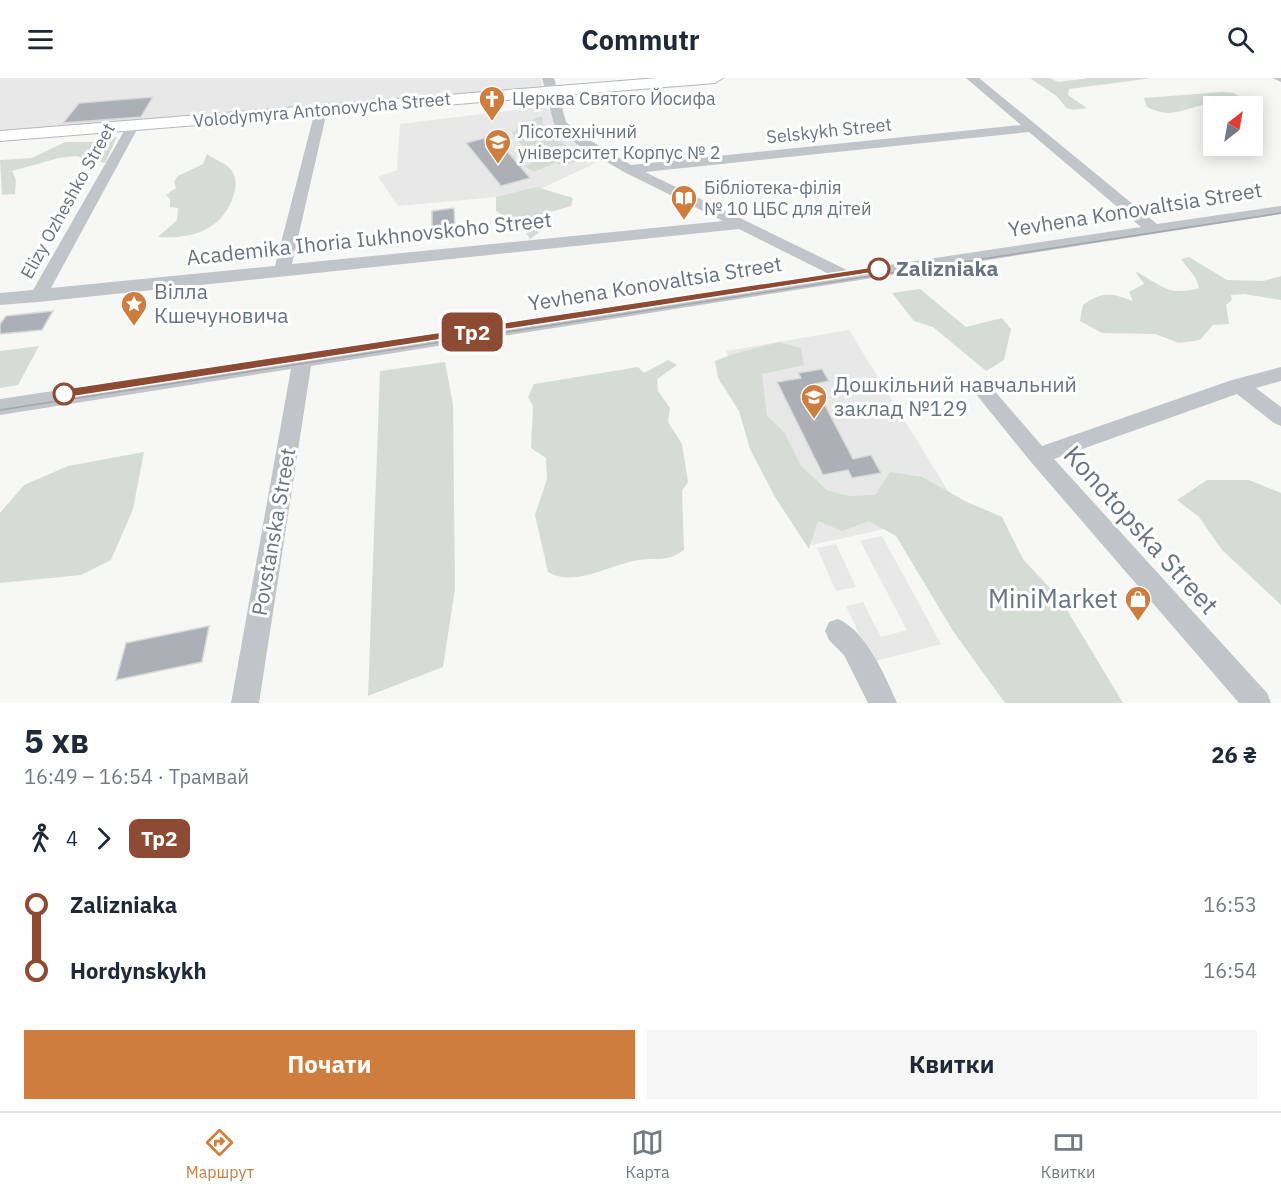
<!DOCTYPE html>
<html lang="uk">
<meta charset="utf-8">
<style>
:root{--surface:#fff;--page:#f6f6f7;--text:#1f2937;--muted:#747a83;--line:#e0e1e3;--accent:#ce7d3e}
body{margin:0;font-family:"IBM Plex Sans",sans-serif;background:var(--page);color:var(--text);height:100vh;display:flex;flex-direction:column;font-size:22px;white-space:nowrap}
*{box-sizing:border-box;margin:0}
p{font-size:20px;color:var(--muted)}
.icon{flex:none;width:33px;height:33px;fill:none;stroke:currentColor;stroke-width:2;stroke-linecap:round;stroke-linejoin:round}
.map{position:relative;height:625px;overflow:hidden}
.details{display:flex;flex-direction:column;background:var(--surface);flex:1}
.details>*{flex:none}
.badge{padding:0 12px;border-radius:9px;font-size:21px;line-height:39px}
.needle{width:39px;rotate:31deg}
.tools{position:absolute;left:1203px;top:18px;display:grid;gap:12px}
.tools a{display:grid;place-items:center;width:60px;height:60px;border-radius:0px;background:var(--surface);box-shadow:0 3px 15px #0003;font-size:30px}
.map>.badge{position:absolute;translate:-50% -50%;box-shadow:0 0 0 3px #fff}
.legs{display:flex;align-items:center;gap:9px;height:66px;padding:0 24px;font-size:20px}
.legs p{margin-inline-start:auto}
.summary{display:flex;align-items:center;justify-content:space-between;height:102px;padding:0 24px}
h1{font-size:33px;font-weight:800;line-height:45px}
.primary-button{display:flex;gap:12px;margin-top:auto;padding:12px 24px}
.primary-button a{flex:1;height:69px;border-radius:0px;background:var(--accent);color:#fff;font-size:24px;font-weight:800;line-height:69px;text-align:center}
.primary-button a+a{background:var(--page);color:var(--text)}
ul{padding:0 24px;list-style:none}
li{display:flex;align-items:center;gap:21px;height:66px;font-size:22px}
li i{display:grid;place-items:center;width:9px;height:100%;margin:0 8px;background:currentColor}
li i::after{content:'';width:15px;height:15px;margin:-8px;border:4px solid;border-radius:50%;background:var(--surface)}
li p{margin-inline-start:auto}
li:first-child i{background:linear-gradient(#0000 50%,currentColor 0)}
li:last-child i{background:linear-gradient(currentColor 50%,#0000 0)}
header{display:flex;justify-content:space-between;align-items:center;height:78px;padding:0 24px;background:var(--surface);font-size:27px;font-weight:800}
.tab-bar{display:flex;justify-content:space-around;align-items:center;height:84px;border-top:2px solid var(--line);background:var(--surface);font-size:16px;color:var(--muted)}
.tab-bar a{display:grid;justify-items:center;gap:3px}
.tab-bar .selected{color:var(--accent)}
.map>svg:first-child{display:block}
</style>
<header><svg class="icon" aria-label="menu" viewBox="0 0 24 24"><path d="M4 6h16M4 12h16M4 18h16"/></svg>Commutr<svg class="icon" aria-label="search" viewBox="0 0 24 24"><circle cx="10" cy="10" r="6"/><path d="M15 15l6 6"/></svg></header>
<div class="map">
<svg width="1281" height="625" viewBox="0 0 1281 625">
<rect width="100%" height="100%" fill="#f7f7f5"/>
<path fill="#e8e8e8" d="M 0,0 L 541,0 L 543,11 L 0,55 Z
M 548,28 L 556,48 L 604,81 L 530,116 L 398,128 L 378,99 L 397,92 L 400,46 Z
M 849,252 L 961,434 L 812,467 L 726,273 Z
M 882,458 L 941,566 L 872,584 L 846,528 L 863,524 L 881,559 L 907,552 L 860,463 Z
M 836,466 L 856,509 L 836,513 L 817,470 Z"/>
<path fill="#d6dcd5" d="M 1030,0 L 1050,0 L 1058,4 L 1089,0 L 1153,0 L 1069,11 L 1068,17 L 1087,30 C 1061,34 1070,30 1055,17 C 1047,11 1038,6 1030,0 Z
M 1222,14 L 1234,15 L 1245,22 L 1241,26 C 1230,26 1219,25 1208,26 C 1183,30 1173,42 1147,29 L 1144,20 Z
M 542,38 L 544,49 L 582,81 L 565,87 L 555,85 L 534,94 L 525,88 L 557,75 L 557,70 L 546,67 L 522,68 L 512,55 C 523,49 530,41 542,38 Z
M 117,59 L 105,85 L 76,78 L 59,80 L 12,93 L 16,102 L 15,116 L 2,117 L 0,82 L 32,80 L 65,64 L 91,64 Z
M 207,76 C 215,82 229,86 233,95 C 238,105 235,113 232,122 C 219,154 189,161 158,159 L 177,142 L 178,130 L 170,129 L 170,121 L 166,117 L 176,110 L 174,104 L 178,98 L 203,86 Z
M 537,109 L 573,120 L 571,128 L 540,137 L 541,153 L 530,161 L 518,144 L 502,137 L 496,133 L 496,119 Z
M 1189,179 L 1227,202 L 1263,203 L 1281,198 L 1281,222 L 1244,216 L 1231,217 L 1232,222 L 1226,227 L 1229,246 L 1213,247 L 1200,262 L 1179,265 L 1155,256 L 1102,255 L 1080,243 L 1083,227 C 1102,213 1112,215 1133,223 L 1129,214 L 1144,206 L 1135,193 C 1162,207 1167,219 1199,210 C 1196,196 1188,192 1181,181 Z
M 920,211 L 966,249 L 1002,240 L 1011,251 L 1004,282 L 986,293 L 933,249 L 914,243 L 892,215 Z
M 779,264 L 801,270 L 804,287 L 762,296 L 767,338 L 784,354 L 801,388 L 827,412 L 849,418 L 875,417 L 890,394 L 922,399 L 967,424 L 1002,439 L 1023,481 L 1061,522 L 1123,625 L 1005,625 L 953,553 L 896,458 L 869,443 L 842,453 L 818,443 L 809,471 L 775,419 L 750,371 L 739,333 L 718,300 L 715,283 L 733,276 Z
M 39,268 L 18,307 L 0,310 L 0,273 Z
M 668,282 L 677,287 L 657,301 L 658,313 L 670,330 L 668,344 L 682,366 L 688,404 L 682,413 L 684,472 C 665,485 660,479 639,482 C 611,486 575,510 548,494 L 535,437 L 547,401 L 546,380 L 531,370 L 533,328 L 528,319 L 534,306 L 638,289 L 644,295 Z
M 445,284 L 453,327 L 455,511 L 443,589 L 368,618 L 380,293 Z
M 144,374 L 133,431 L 111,482 L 81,497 L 0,505 L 0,435 L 24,407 L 68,388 Z
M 1207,402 L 1249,402 L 1281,415 L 1281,527 L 1222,472 L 1199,439 L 1177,422 Z"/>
<path fill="#acb0b6" stroke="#d9d9d7" stroke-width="1.5" d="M 153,19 L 141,39 L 63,45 L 79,25 Z
M 484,60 L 497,76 L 507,73 L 530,100 L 501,108 L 466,65 Z
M 454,130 L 455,150 L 432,152 L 432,133 Z
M 53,233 L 42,252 L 0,256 L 0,246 L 6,238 Z
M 822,291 L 829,303 L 814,306 L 853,381 L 871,377 L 881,395 L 852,400 L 848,392 L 823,397 L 777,304 L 801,300 L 798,295 Z
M 209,548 L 202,584 L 116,602 L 126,565 Z"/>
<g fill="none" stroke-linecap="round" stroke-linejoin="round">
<g stroke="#b5b7bc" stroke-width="2">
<path id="major" d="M 658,0 L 723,0 L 715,5 L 0,63 L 0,53 Z"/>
</g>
<path fill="#c1c4c8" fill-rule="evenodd" d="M 542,0 L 554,0 L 566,44 L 588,61 L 631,87 L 1021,47 L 966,0 L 979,0 L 1157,146 L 1281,128 L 1281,136 L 311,288 L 259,625 L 231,625 L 291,291 L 0,337 L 0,321 L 829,196 L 739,151 L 38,224 L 0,227 L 0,215 L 33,212 L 127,48 L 133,44 L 139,48 L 51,210 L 275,188 L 315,33 L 321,29 L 327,33 L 292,186 L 723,143 L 624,94 L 578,67 L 554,46 ZM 1029,54 L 1141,149 L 849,193 L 645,94 Z
M 1273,0 L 1281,0 L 1281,4 Z
M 1281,289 L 1281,303 L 1256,310 L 1281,329 L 1281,348 L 1274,345 L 1237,316 L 1054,381 L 1267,615 L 1271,625 L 1239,625 L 1031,384 L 975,315 L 978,310 L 985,308 L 992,310 L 1042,368 L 1232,302 Z
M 838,541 C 865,552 886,599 897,625 L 868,625 L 844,577 L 829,562 L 825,553 L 829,544 Z"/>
<use href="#major" fill="#fff" fill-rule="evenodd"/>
<path stroke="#a3a7ad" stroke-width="1.5" d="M 0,332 L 1281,135"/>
</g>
<path fill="#8e4b34" stroke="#fff" stroke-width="1.5" d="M 879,188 L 883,189 L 883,193 L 64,320 L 59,316 L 64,311 Z"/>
<defs>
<g id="church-pin" transform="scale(1.35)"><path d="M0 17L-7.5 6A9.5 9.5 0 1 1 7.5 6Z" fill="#ce7d3e" stroke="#fff"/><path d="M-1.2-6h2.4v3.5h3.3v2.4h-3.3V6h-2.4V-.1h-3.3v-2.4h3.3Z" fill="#fff"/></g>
<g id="university-pin" transform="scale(1.35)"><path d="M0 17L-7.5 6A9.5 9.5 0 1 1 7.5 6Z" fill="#ce7d3e" stroke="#fff"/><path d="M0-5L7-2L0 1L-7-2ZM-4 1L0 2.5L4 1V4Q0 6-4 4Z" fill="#fff"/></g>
<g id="library-pin" transform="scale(1.35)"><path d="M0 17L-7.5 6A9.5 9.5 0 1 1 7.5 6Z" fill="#ce7d3e" stroke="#fff"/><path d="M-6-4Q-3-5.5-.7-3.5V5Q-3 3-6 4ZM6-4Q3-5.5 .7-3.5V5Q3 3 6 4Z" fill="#fff"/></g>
<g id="sight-pin" transform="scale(1.35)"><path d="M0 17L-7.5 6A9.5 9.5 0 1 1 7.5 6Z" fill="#ce7d3e" stroke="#fff"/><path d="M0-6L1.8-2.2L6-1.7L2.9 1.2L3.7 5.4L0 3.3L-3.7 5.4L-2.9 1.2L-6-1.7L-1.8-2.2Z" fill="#fff"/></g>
<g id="school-pin" transform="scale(1.35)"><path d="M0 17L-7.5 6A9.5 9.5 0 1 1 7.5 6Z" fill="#ce7d3e" stroke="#fff"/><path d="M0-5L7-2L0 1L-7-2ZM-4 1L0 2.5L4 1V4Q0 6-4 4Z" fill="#fff"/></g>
<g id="shop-pin" transform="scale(1.35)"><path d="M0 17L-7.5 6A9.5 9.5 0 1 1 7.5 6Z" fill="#ce7d3e" stroke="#fff"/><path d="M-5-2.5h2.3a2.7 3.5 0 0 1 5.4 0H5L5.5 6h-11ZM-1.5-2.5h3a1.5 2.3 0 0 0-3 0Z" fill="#fff"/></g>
</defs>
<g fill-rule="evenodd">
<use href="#church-pin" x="492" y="21"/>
<use href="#university-pin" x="498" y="64"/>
<use href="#library-pin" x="684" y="120"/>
<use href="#sight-pin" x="134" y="226"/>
<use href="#school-pin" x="814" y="319"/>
<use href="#shop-pin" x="1138" y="521"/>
</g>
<g fill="#fff" stroke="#8e4b34" stroke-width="3">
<circle cx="879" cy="191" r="10"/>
<circle cx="64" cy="316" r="10"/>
</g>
<g text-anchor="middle" stroke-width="6" stroke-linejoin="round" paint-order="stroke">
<g font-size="18" fill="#6a7382" stroke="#fff" text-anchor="start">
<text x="512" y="27">Церква Святого Йосифа</text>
<text x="518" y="60">Лісотехнічний<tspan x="518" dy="21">університет Корпус № 2</tspan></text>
<text x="704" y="116">Бібліотека-філія<tspan x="704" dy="21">№ 10 ЦБС для дітей</tspan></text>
</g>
<g font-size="18" fill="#6a7382" stroke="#fff">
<text transform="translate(322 32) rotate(-5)" y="6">Volodymyra Antonovycha Street</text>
<text transform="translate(829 53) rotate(-6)" y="6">Selskykh Street</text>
<text transform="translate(68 123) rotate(-61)" y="6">Elizy Ozheshko Street</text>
</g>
<g font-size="21" fill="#6a7382" stroke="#fff">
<text transform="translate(1135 132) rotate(-9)" y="7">Yevhena Konovaltsia Street</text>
<text transform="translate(369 161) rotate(-6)" y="7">Academika Ihoria Iukhnovskoho Street</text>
<text transform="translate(655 206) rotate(-9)" y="7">Yevhena Konovaltsia Street</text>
<text transform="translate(274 454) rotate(-80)" y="7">Povstanska Street</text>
</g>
<g font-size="21" font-weight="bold" fill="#6a7382" stroke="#fff" text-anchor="start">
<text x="896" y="198">Zalizniaka</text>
</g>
<g font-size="21" fill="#6a7382" stroke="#fff" text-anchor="start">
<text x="154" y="221">Вілла<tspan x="154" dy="24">Кшечуновича</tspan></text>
<text x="834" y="314">Дошкільний навчальний<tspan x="834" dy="24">заклад №129</tspan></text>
</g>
<g font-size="26" fill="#6a7382" stroke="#fff">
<text transform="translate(1141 452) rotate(48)" y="9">Konotopska Street</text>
</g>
<g font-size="26" fill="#6a7382" stroke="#fff" text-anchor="end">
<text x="1118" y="530">MiniMarket</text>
</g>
</g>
</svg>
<div class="tools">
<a><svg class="needle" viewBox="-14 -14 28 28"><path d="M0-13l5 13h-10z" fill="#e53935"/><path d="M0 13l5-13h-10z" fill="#747a83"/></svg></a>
</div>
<b class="badge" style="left:472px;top:254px;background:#8e4b34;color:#fff">Тр2</b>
</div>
<section class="details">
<div class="summary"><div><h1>5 хв</h1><p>16:49 – 16:54 · Трамвай</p></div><b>26 ₴</b></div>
<div class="legs"><svg class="icon" aria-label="walk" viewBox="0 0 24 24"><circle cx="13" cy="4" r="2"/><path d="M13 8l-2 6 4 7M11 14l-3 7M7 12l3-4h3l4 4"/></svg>4<svg class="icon" aria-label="forward" viewBox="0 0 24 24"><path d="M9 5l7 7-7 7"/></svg><b class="badge" style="background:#8e4b34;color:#fff">Тр2</b></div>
<ul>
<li><i style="color:#8e4b34"></i><b>Zalizniaka</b><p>16:53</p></li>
<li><i style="color:#8e4b34"></i><b>Hordynskykh</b><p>16:54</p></li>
</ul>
<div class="primary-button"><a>Почати</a><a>Квитки</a></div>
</section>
<nav class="tab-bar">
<a class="selected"><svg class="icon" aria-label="directions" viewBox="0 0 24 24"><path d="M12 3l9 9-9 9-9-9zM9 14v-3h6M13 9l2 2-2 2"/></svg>Маршрут</a>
<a><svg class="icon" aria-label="map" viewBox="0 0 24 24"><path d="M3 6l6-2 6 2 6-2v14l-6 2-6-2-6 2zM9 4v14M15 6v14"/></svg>Карта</a>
<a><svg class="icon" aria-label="tickets" viewBox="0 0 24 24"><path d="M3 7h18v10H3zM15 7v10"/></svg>Квитки</a>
</nav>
